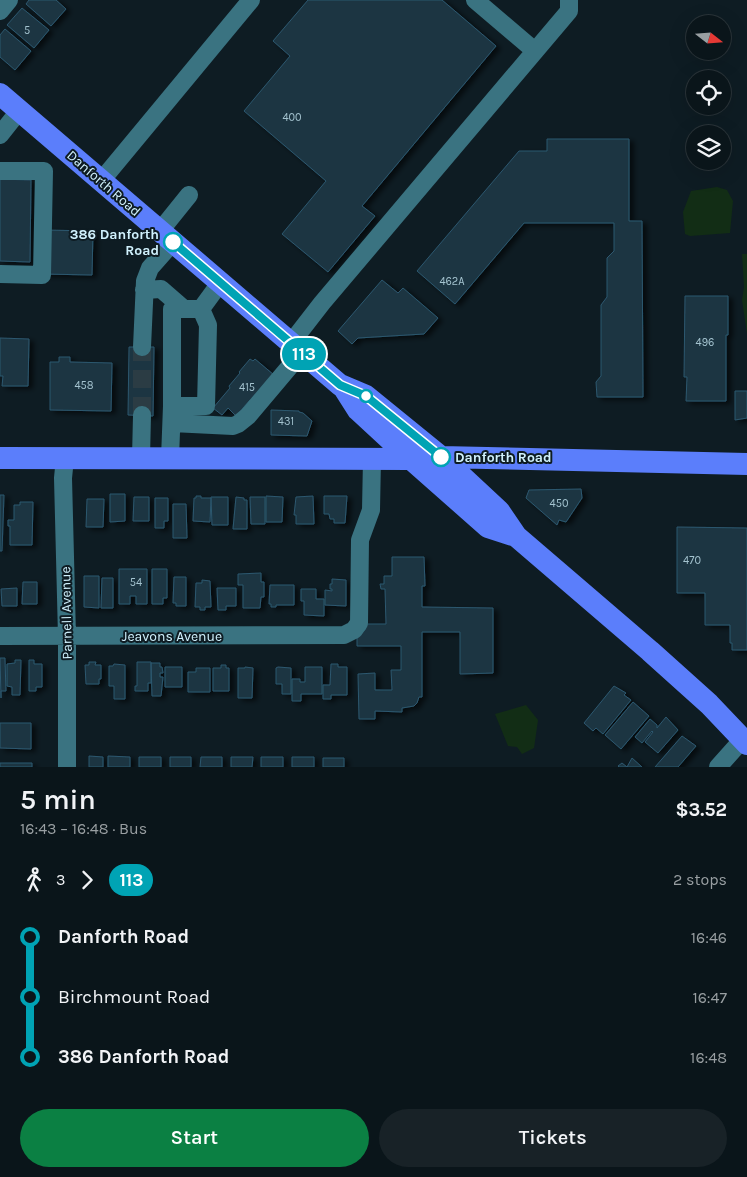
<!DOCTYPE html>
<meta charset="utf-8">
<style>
:root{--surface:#0a151a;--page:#182227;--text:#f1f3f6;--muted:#999fa2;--line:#2a3439;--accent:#0b8043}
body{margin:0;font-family:Karla,sans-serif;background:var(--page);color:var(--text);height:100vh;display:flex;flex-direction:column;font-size:19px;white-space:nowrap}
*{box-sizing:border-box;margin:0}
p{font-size:16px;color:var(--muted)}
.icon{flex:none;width:28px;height:28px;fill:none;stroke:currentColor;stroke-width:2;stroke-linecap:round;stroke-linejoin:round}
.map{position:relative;height:767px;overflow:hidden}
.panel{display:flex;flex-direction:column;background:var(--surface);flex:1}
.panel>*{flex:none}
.badge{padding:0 10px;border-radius:16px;font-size:18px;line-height:32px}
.needle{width:32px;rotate:107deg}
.fabs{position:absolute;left:686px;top:15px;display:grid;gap:10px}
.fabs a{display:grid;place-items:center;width:45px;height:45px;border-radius:50%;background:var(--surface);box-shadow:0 5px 20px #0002,0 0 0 1px var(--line);font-size:25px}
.map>.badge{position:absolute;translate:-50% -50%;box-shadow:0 0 0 2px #fff}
.legs{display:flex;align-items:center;gap:8px;height:55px;padding:0 20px;font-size:16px}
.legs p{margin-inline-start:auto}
.summary{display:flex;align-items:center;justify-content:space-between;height:85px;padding:0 20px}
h1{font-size:28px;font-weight:600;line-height:38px}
.action{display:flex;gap:10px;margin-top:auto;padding:10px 20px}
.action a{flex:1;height:58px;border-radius:30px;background:var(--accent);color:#fff;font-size:20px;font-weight:600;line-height:58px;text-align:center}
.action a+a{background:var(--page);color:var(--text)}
ul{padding:0 20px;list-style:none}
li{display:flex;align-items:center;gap:18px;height:60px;font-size:19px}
li i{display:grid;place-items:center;width:8px;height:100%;margin:0 6px;background:currentColor}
li i::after{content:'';width:12px;height:12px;margin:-6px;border:4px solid;border-radius:50%;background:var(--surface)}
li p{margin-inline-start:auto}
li:first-child i{background:linear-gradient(#0000 50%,currentColor 0)}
li:last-child i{background:linear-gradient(currentColor 50%,#0000 0)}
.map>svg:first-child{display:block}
</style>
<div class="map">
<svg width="747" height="767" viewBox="0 0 747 767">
<defs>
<filter id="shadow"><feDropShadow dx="4.5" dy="2.5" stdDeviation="2.5" flood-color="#0009"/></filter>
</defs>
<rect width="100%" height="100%" fill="#0e1c23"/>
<path fill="#122d15" d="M 717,187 L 727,190 L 733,201 L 730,233 L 690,236 L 685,234 L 683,212 L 691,191 Z
M 742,254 L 747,254 L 747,334 L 742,300 L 744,287 Z
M 526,705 L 538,720 L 534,748 L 522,754 L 517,747 L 508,746 L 495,714 Z"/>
<path fill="#1b3543" stroke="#2d586f" filter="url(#shadow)" d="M 29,0 L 56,0 L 66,9 L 51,26 L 26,4 Z
M 308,0 L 442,0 L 496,46 L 362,206 L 375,216 L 328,272 L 282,234 L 326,181 L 244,111 L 290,56 L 273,41 Z
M 22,8 L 49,30 L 34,48 L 7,25 Z
M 5,29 L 31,51 L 15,70 L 0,57 L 0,35 Z
M 547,139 L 629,139 L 629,221 L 642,221 L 643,397 L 597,397 L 596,382 L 601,376 L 601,305 L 607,297 L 607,258 L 614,251 L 614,223 L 524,223 L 455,304 L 417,271 L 519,151 L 547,151 Z
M 0,179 L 31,180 L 30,262 L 0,261 Z
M 44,230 L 93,231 L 92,275 L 43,274 Z
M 382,280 L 398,293 L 403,288 L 438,318 L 424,334 L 358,338 L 352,344 L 338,331 Z
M 685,296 L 728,296 L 728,335 L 726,335 L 726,401 L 686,401 L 687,377 L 684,377 Z
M 0,338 L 29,339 L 28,386 L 2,386 L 3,376 L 0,376 Z
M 129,347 L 154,347 L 153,416 L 128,415 Z
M 59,357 L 70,357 L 70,362 L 112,363 L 111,411 L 50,410 L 50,362 L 59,362 Z
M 250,359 L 253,361 L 255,359 L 274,375 L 254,403 L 250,400 L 236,416 L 228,408 L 222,415 L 213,408 L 230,388 L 229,386 L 240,373 L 239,372 Z
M 735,391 L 747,391 L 747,418 L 735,420 Z
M 271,410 L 299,411 L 299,412 L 303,413 L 312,421 L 307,436 L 271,435 Z
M 581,489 L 582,498 L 566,522 L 559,520 L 557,525 L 526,498 L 529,490 Z
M 110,494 L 125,494 L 125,521 L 110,522 Z
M 0,495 L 4,495 L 2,551 L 0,551 Z
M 196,496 L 201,496 L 201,498 L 211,498 L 210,522 L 193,521 L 194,498 L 196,498 Z
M 266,496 L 283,497 L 282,522 L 266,522 Z
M 313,496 L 314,524 L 296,524 L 296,515 L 294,515 L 296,497 Z
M 324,496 L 347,496 L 345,523 L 334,523 L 334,519 L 330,519 L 329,514 L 324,514 Z
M 134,497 L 149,497 L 149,521 L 133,521 Z
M 211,497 L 228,497 L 228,525 L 212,525 Z
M 236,497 L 244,498 L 244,500 L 247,500 L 247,529 L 233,529 Z
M 250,497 L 265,497 L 265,524 L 251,524 Z
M 155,498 L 168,498 L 168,521 L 164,521 L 164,528 L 155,528 Z
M 87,499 L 104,499 L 103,527 L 86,527 Z
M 20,502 L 33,502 L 32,545 L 10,545 L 10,526 L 8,526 L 8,520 L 14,520 L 14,505 L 20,505 Z
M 173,504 L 186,504 L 187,538 L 173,538 Z
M 677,527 L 747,528 L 747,650 L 732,650 L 732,643 L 730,643 L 730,625 L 705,625 L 705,593 L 677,593 Z
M 392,557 L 424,557 L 425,586 L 422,586 L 422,607 L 493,608 L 493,673 L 460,674 L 460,632 L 422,632 L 422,697 L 419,697 L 417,703 L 414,706 L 402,708 L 402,712 L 375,711 L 375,719 L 359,719 L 358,674 L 375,673 L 375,690 L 392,690 L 391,670 L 401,670 L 401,646 L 357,646 L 357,630 L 365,630 L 365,624 L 386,624 L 385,589 L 381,589 L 380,584 L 384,584 L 384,576 L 392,576 Z
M 119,569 L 147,569 L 147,604 L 136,604 L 136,596 L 130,596 L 130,604 L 119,604 Z
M 152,569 L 167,569 L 167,598 L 163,598 L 163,604 L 152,604 Z
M 261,573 L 261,582 L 264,582 L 264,597 L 261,597 L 260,608 L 243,608 L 243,585 L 238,585 L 238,574 Z
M 84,576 L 99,576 L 99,608 L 84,607 Z
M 174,577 L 186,577 L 186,606 L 176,606 L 176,603 L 173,603 Z
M 102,578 L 113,578 L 113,608 L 101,608 Z
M 332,579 L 346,580 L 346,606 L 325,605 L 325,590 L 332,591 L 332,589 L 330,589 L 330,584 L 332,584 Z
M 202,580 L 210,581 L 211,607 L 205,607 L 205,610 L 200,610 L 200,607 L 195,607 L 196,583 L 202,583 Z
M 23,582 L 37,582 L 37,604 L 22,604 Z
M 270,585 L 294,585 L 294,605 L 276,605 L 276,607 L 271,607 L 271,604 L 269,604 Z
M 17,588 L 17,606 L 2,606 L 1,589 Z
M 217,588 L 236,588 L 236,606 L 226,606 L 226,610 L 218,610 Z
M 301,589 L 316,589 L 316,599 L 324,599 L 324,616 L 304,615 L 304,601 L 301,601 Z
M 0,658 L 5,658 L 5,660 L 6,691 L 1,691 L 1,698 Z
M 15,660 L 21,660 L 20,695 L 12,695 L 12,687 L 7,686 L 7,664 L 15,663 Z
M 29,660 L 34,660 L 34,664 L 42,664 L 42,687 L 36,687 L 36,691 L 29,691 Z
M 89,662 L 96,662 L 95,665 L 101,665 L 101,679 L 99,679 L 99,684 L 86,684 L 85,665 L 89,665 Z
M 137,662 L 151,662 L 151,683 L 148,683 L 148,691 L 135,691 L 135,686 L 137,686 Z
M 151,663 L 160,663 L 160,667 L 162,667 L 163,673 L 160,673 L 160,677 L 163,677 L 161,696 L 152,696 Z
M 114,664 L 125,665 L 125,699 L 114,699 L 114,686 L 109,686 L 109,666 L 113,666 Z
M 331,664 L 338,664 L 338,667 L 347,667 L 347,695 L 331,695 L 331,699 L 323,699 L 323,685 L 330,685 Z
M 221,665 L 226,665 L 226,668 L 229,668 L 229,691 L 213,691 L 213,668 L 221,668 Z
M 165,667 L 182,667 L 182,687 L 165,687 Z
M 245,667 L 253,668 L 252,698 L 238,698 L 238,668 L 245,668 Z
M 278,667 L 291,668 L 291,694 L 282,694 L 282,684 L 276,684 L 276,668 Z
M 305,667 L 322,667 L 322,694 L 301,694 L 301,701 L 292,701 L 292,679 L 300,679 L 300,682 L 305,682 Z
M 196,668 L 210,668 L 210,692 L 188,692 L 188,672 L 196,672 Z
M 614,686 L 626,693 L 624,695 L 631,700 L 603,734 L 596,728 L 593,731 L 584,723 Z
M 633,702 L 649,716 L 621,749 L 605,735 Z
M 666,717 L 678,730 L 658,753 L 645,742 L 653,732 L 652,731 L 642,743 L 635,737 L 650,719 L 657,725 L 657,728 Z
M 0,723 L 31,723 L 31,749 L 0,748 Z
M 682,736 L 696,746 L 678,767 L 655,767 Z
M 89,756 L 103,757 L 103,767 L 89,767 Z
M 108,756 L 130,757 L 130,767 L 108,767 Z
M 139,757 L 161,757 L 161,767 L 139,767 Z
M 170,757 L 191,757 L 191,767 L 170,767 Z
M 201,757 L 222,757 L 222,767 L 200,767 Z
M 231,757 L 253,757 L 252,767 L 231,767 Z
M 261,757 L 283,757 L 283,767 L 261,767 Z
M 292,757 L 314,757 L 314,767 L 292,767 Z
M 323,758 L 344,758 L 344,767 L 323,767 Z
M 632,758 L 642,767 L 619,767 L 618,766 L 622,763 L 627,767 Z
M 0,763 L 32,763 L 32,767 L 0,767 Z"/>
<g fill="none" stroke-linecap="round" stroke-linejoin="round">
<path stroke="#2b3c44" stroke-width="18" stroke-dasharray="18 9" stroke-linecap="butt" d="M 142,415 L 142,347"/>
<path stroke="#3a7381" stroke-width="18" d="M 475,0 L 535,51
M 0,11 L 9,0
M 0,135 L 19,111
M 0,171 L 44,171 L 42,275 L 0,274
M 101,181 L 251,0
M 160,231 L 189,195
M 144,290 L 161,289 L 184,309
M 291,343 L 322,303 L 569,11 L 569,0
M 142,347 L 145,281 L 150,268 L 173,242
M 172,406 L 206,406 L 208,325 L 201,309 L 220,283
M 172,423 L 233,426 L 238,424 L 248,416 L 302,352
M 65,458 L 63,478 L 67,636 L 67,767
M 141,458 L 142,415
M 170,458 L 172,406 L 172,309 L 201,309
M 0,636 L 344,635 L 354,630 L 359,623 L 360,540 L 371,510 L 372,459
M 718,767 L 743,739"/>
<path stroke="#5b7efb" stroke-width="22" d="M 0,94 L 340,385 L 366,396 L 441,457 L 499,511 L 516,536 L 650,651 L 709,704 L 747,744
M 344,388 L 358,410 L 411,459 L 488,527 L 516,536
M 0,458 L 411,459 L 441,457 L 747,464"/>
</g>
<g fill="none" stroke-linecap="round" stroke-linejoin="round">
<g stroke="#fff" stroke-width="11">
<path id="line-1" d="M 173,242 L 340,385 L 366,396 L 441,457"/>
</g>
<use href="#line-1" stroke="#00a3b4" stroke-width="8"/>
</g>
<g fill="#fff" stroke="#00a3b4" stroke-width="2.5">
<circle cx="173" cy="242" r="9"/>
<circle cx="366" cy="396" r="6"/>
<circle cx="441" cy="457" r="9"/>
</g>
<g text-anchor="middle" stroke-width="4" stroke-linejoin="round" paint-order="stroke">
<g font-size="11" fill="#a4c3cf">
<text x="27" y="34">5</text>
<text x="292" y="121">400</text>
<text x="452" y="285">462A</text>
<text x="705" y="346">496</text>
<text x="84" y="389">458</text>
<text x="247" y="391">415</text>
<text x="286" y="425">431</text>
<text x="559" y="507">450</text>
<text x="692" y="564">470</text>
<text x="136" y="586">54</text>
</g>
<g font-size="14" fill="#d1f2fe" stroke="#0e1c23">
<text transform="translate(104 183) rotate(41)" y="5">Danforth Road</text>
<text transform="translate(66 613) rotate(-91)" y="5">Parnell Avenue</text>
<text x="172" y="641">Jeavons Avenue</text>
</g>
<g font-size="14" font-weight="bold" fill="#d1f2fe" stroke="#0e1c23" text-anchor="end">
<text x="159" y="239">386 Danforth<tspan x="159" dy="16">Road</tspan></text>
<text x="455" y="462" text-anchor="start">Danforth Road</text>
</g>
</g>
</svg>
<div class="fabs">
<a><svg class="needle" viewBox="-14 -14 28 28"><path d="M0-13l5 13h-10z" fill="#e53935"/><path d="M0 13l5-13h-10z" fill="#999fa2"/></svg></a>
<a><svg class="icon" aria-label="locate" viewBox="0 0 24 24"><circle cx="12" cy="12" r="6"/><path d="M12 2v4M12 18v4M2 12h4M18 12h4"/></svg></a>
<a><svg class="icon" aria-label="layers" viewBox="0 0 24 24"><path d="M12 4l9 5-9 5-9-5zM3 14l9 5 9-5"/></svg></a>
</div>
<b class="badge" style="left:304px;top:354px;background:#00a3b4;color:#fff">113</b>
</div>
<section class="panel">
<div class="summary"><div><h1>5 min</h1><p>16:43 – 16:48 · Bus</p></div><b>$3.52</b></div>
<div class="legs"><svg class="icon" aria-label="walk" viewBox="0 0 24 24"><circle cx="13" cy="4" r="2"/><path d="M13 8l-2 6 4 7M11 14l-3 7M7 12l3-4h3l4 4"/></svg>3<svg class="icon" aria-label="forward" viewBox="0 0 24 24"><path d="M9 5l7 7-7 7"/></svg><b class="badge" style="background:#00a3b4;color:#fff">113</b><p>2 stops</p></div>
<ul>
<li><i style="color:#00a3b4"></i><b>Danforth Road</b><p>16:46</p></li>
<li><i style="color:#00a3b4"></i><span>Birchmount Road</span><p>16:47</p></li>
<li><i style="color:#00a3b4"></i><b>386 Danforth Road</b><p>16:48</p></li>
</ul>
<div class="action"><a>Start</a><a>Tickets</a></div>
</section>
